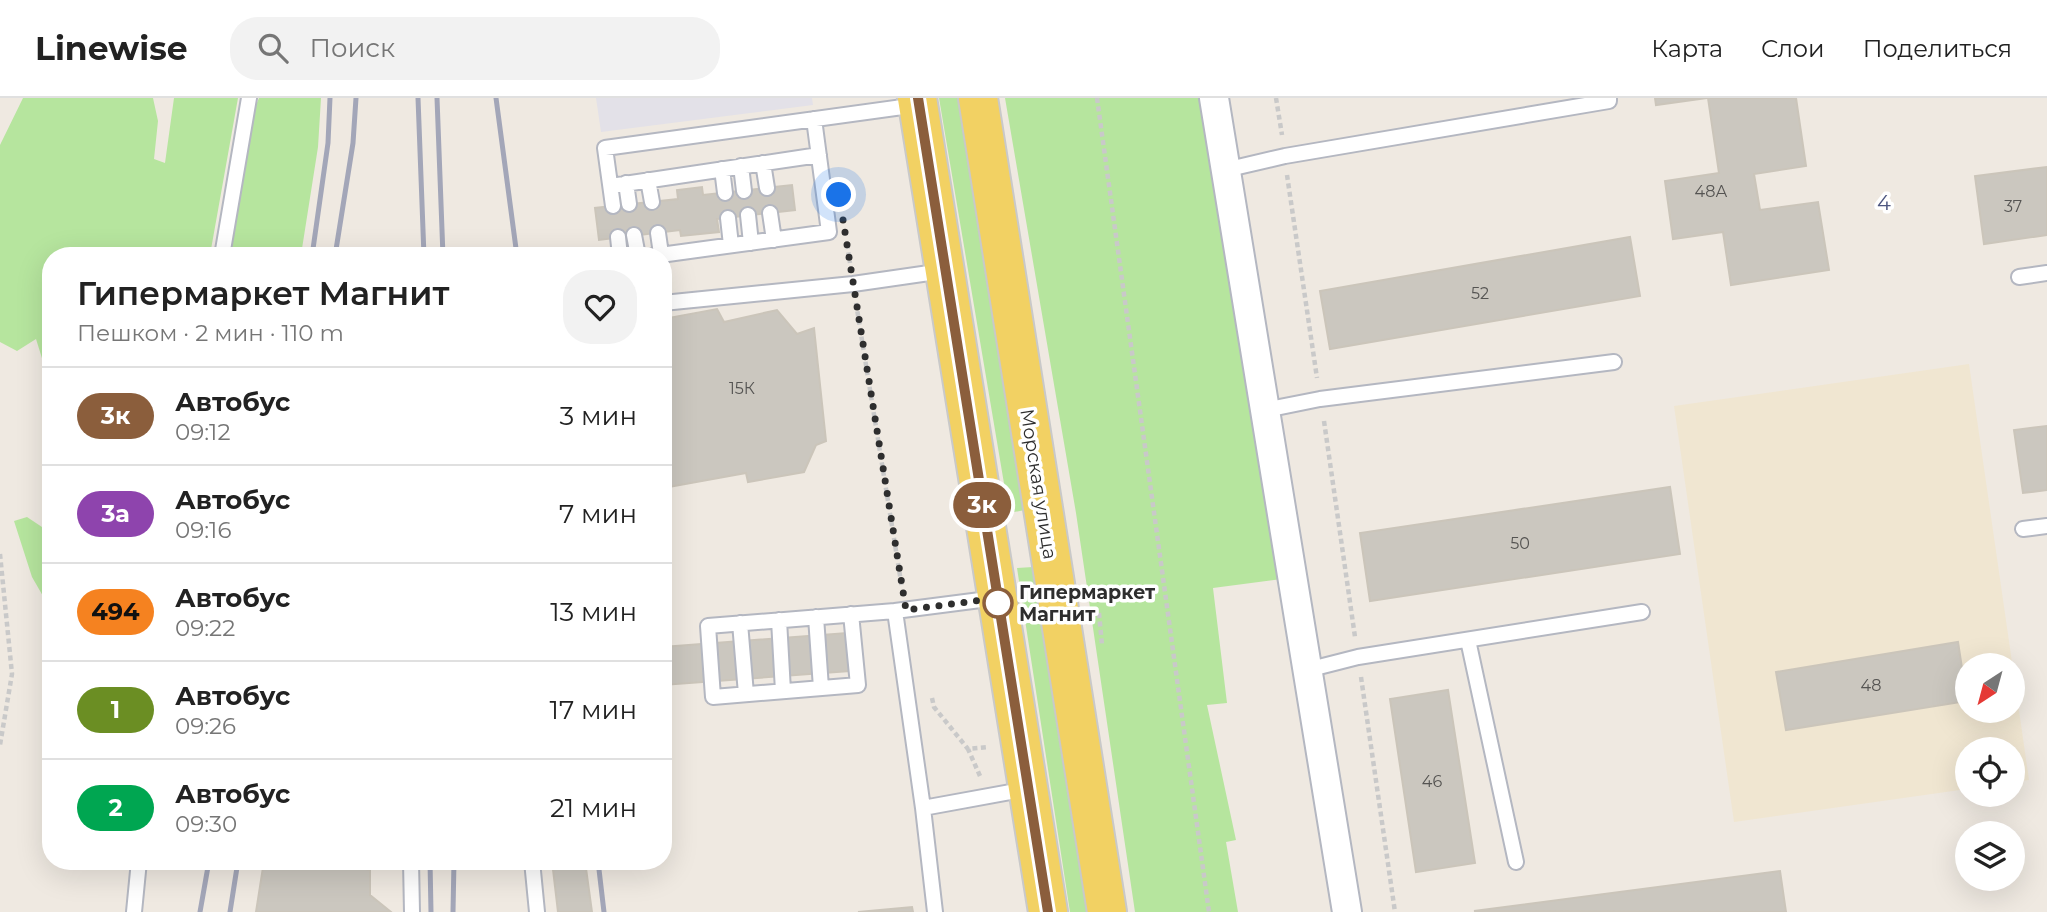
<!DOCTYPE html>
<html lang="ru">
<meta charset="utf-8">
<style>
:root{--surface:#fff;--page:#f2f2f2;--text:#222;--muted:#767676;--line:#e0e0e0}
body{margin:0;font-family:Montserrat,sans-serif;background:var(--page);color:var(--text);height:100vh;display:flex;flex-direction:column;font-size:26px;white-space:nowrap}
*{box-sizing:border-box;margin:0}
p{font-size:23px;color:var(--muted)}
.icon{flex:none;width:38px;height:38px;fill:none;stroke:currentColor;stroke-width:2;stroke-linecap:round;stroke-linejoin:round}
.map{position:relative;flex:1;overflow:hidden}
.panel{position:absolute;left:42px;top:149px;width:630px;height:623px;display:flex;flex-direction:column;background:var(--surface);border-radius:28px;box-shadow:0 7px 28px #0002}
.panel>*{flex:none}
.badge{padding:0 14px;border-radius:23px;font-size:24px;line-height:46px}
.needle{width:46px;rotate:216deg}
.buttons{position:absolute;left:1955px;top:555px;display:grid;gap:14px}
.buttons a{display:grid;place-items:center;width:70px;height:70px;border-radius:50%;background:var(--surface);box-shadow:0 7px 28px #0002;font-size:35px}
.you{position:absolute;width:35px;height:35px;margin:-18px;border:5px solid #fff;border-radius:50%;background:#1a73e8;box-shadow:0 0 0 10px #1a73e833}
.map>.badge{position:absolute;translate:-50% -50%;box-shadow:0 0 0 4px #fff}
.round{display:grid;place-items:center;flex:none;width:74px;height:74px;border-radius:28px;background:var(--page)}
.summary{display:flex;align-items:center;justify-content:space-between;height:119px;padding:0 35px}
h1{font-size:33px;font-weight:600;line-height:52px}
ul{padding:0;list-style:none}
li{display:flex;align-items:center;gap:21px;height:98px;padding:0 35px;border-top:2px solid var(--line)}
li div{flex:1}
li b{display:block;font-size:26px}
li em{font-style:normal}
li .badge{min-width:77px;font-weight:700;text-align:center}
header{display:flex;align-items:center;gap:42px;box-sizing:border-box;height:98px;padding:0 35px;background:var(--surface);border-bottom:2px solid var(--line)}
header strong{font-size:33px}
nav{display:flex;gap:38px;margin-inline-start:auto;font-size:24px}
.search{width:490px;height:63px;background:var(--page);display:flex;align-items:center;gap:18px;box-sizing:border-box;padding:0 24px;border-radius:28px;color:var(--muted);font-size:26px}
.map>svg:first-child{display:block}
</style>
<header>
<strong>Linewise</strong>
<div class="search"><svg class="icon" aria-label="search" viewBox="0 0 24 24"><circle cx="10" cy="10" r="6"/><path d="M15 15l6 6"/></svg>Поиск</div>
<nav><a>Карта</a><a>Слои</a><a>Поделиться</a></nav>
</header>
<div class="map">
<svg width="2047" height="814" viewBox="0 0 2047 814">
<rect width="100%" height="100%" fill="#efe9e1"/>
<path fill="#e3e1e8" d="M 596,0 L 812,0 L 813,7 L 601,34 Z"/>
<path fill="#f0e6d1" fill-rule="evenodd" d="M 1969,266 L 2029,682 L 2013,684 L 2012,651 L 1967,651 L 1967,691 L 1734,724 L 1674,308 ZM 1967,567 L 2012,567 L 2012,612 L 1967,612 Z"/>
<path fill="#b6e59e" d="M 23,0 L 153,0 L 158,23 L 154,61 L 165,65 L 174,0 L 238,0 L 210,157 L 51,158 L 51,289 L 36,241 L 17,253 L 0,244 L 0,47 Z
M 259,0 L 321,0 L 318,49 L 301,157 L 227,158 L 253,14 Z
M 939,0 L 958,0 L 1025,412 L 1009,415 Z
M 1005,0 L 1207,0 L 1282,481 L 1213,490 L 1227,605 L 1207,607 L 1236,742 L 1226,744 L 1238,814 L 1135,814 L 1076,415 Z
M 27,419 L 51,435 L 51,512 L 32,479 L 14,423 Z
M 1033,469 L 1089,814 L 1070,814 L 1017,470 Z"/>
<path fill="#cbc7bf" stroke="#cbc5ba" stroke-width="2" d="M 1655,0 L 1707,0 L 1656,7 Z
M 1708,0 L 1796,0 L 1806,68 L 1754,76 L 1760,112 L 1818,104 L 1829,172 L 1731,187 L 1723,134 L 1673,141 L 1665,83 L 1719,75 Z
M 2047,69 L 2047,137 L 1984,146 L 1975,78 Z
M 792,87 L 795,112 L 717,121 L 719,134 L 681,138 L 680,132 L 599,142 L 595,110 L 678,101 L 677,92 L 702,89 L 703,97 Z
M 1630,139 L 1640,198 L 1330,251 L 1320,193 Z
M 717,211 L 724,224 L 777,212 L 797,236 L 814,230 L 826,343 L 816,347 L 804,374 L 748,384 L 746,375 L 663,390 L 663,221 Z
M 2047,328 L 2047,392 L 2023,395 L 2014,332 Z
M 1670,389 L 1680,456 L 1370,503 L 1360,435 Z
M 860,534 L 863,572 L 663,587 L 663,549 Z
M 1958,544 L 1967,603 L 1786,632 L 1776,574 Z
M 1448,592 L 1475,765 L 1416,774 L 1390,601 Z
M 264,763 L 354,763 L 353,768 L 370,772 L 370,797 L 391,814 L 256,814 Z
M 552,763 L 585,763 L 592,814 L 558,814 Z
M 1780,773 L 1786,814 L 1474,813 Z
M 912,809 L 913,814 L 858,814 Z"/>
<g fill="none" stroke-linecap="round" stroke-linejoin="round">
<g stroke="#b4b7c1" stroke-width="18">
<path id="lane" d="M 763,65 L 767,90
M 741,68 L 744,93
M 722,71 L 725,95
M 1225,72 L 1285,58 L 1609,3 L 1609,0
M 648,82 L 652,104
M 626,85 L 629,106
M 611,88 L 819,57
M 613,108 L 605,50 L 917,7
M 770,115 L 774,142
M 748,117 L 751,145
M 728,120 L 731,147
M 658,135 L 661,156
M 634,137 L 638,158
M 618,139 L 620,158
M 222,158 L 249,0
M 653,158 L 829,134 L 814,21
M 2019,179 L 2047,175
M 663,205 L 853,186 L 943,173
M 1265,312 L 1320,301 L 1614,264
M 2023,431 L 2047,428
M 851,516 L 858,587 L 713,599 L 708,528 L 895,513
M 816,519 L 821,590
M 779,522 L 783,593
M 740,525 L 746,596
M 1468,542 L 1516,764
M 1307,572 L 1358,559 L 1642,514
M 923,710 L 1027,691
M 411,763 L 412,814
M 532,763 L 537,814
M 134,814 L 139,763
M 935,814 L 923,710 L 895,513 L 996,500"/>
</g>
<g stroke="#b4b7c1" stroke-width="32">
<path id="street" d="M 1214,0 L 1347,814"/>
</g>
<g stroke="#c9c9c9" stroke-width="42">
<path id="primary" d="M 917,0 L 1048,814
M 978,0 L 1107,814"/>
</g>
<path stroke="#c9c9c9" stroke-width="4.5" stroke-dasharray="5 3.5" stroke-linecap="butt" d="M 1097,0 L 1209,814
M 1276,0 L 1282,37
M 1287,77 L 1317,280
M 847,146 L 850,165
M 856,205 L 902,490
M 1324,323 L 1355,539
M 0,456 L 12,576 L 0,647
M 1099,515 L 1102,547
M 1361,579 L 1395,814
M 932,600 L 934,609 L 968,651
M 980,678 L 968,651 L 989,649"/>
<use href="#lane" stroke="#fff" stroke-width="14"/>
<use href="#street" stroke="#fff" stroke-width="28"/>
<use href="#primary" stroke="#f2d163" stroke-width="38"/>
<path stroke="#a3a6b8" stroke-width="5" d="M 418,0 L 424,158
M 437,0 L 443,158
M 496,0 L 517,158
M 312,158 L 328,45 L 330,0
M 335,158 L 353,45 L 356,0
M 430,763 L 431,814
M 598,763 L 604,814
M 200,814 L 209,763
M 230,814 L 238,763
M 453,814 L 454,763"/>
</g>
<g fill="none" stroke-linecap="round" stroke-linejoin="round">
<g stroke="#fff" stroke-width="16">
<path id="line" d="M 918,0 L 1048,814"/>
</g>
<use href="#line" stroke="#8b5e3c" stroke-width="10"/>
<path stroke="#2e2e2e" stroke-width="7" stroke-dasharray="0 12.6" d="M 839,97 L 906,512 L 998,500 L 998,505"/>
</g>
<circle fill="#fff" stroke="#8b5e3c" stroke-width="3.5" cx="998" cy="505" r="14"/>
<g text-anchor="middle" stroke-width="7" stroke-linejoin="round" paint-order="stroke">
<g font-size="16" fill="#555452">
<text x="1711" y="99">48А</text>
<text x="2013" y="114">37</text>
<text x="1480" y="201">52</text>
<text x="742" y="296">15К</text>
<text x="1520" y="451">50</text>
<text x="1871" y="593">48</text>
<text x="1432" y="689">46</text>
</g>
<g font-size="19" fill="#2e2e2e" stroke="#fff">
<text transform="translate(1039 386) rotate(81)" y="7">Морская улица</text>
</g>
<g font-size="19" font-weight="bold" fill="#2e2e2e" stroke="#fff" text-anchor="start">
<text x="1019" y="501">Гипермаркет<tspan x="1019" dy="22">Магнит</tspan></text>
</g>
<g font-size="21" letter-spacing="2" fill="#4d5680" stroke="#fff">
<text x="1885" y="112">4</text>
</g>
</g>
</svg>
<div class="buttons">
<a><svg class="needle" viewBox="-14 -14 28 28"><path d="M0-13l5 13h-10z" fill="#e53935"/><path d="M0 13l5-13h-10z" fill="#767676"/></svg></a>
<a><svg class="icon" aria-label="locate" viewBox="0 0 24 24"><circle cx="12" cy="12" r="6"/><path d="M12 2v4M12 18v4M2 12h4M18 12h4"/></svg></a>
<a><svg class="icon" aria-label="layers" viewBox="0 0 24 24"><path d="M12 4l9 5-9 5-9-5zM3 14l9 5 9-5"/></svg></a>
</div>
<div class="you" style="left:839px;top:97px"></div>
<b class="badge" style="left:982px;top:407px;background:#8b5e3c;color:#fff">3к</b>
<section class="panel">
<div class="summary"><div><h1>Гипермаркет Магнит</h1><p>Пешком · 2 мин · 110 m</p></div><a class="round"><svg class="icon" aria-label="heart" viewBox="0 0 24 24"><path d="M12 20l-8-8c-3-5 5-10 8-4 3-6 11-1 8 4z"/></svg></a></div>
<ul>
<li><span class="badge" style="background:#8b5e3c;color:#fff">3к</span><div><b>Автобус</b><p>09:12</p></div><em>3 мин</em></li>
<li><span class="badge" style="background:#8e44ad;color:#fff">3а</span><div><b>Автобус</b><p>09:16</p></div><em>7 мин</em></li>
<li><span class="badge" style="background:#f58220;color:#111">494</span><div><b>Автобус</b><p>09:22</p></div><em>13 мин</em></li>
<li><span class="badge" style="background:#6b8e23;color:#fff">1</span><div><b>Автобус</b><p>09:26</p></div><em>17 мин</em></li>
<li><span class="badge" style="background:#00a651;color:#fff">2</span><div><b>Автобус</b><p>09:30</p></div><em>21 мин</em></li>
</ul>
</section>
</div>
